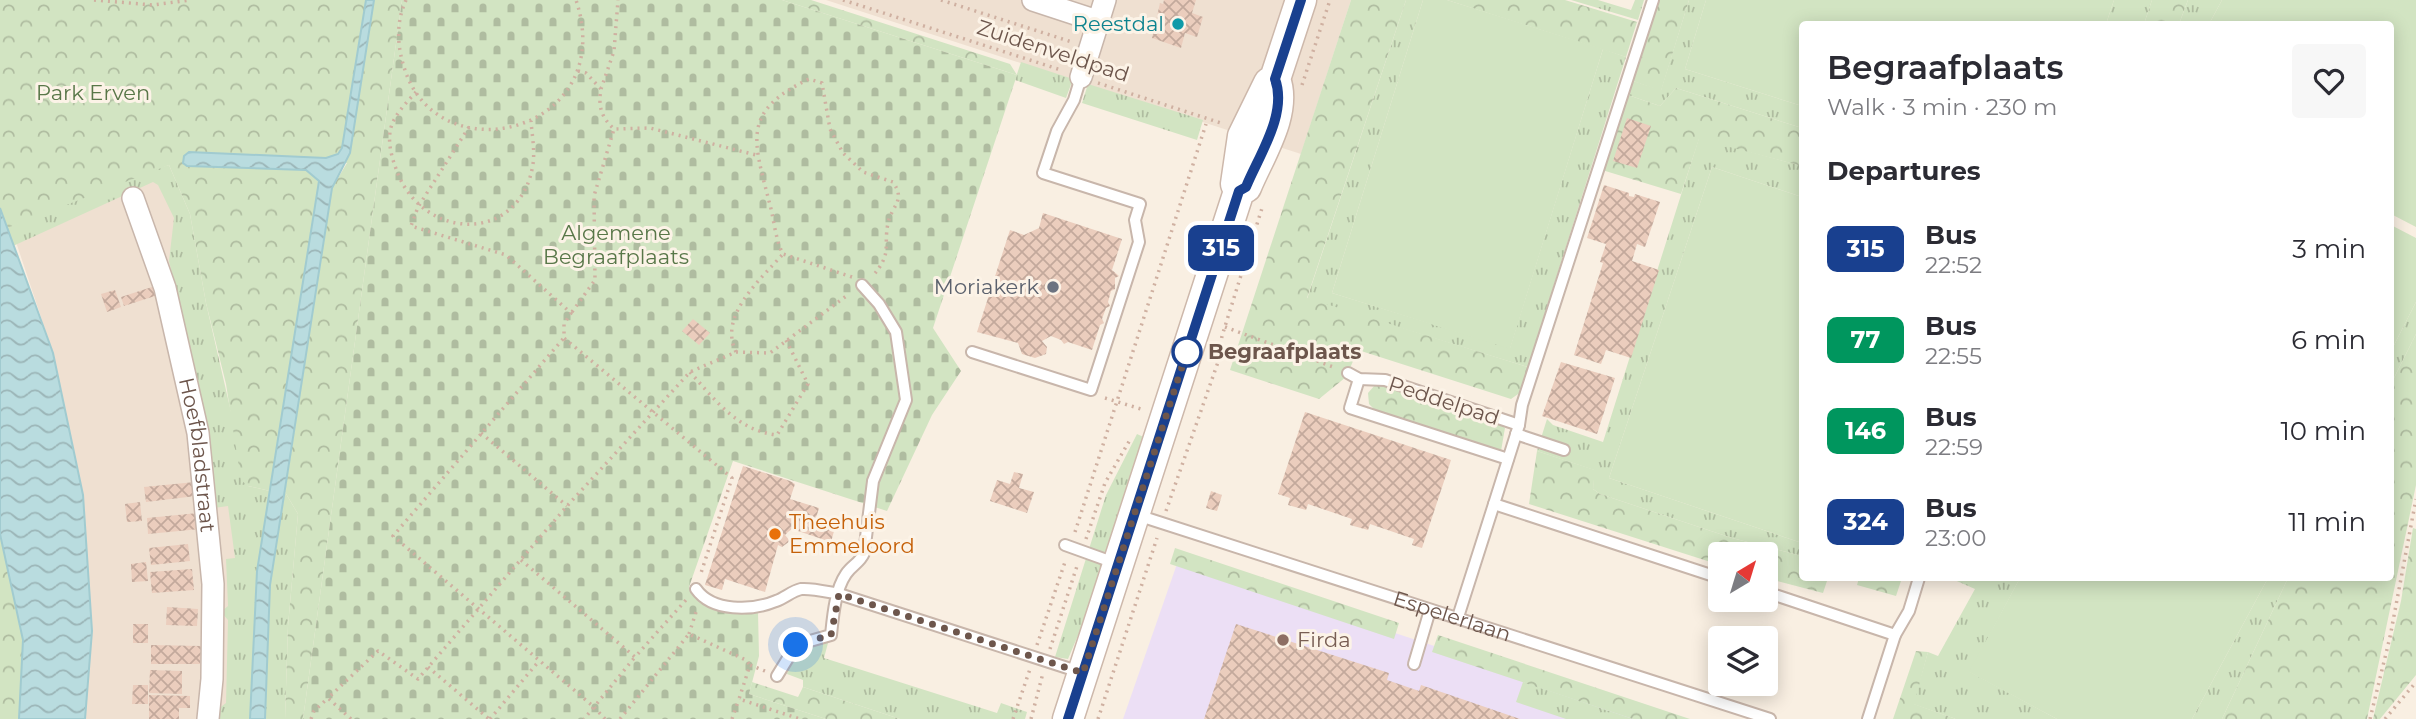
<!DOCTYPE html>
<meta charset="utf-8">
<style>
:root{--surface:#fff;--page:#f7f7f7;--text:#2b2b33;--muted:#7c7c81}
body{margin:0;font-family:Montserrat,sans-serif;background:var(--page);color:var(--text);height:100vh;display:flex;flex-direction:column;font-size:26px;white-space:nowrap}
*{box-sizing:border-box;margin:0}
p{font-size:23px;color:var(--muted)}
.icon{flex:none;width:38px;height:38px;fill:none;stroke:currentColor;stroke-width:2;stroke-linecap:round;stroke-linejoin:round}
.map{position:relative;flex:1;overflow:hidden}
.side{position:absolute;left:1799px;top:21px;width:595px;height:560px;display:flex;flex-direction:column;background:var(--surface);border-radius:7px;box-shadow:0 4px 18px #0003}
.side>*{flex:none}
.badge{padding:0 14px;border-radius:10px;font-size:24px;line-height:46px}
.needle{width:46px;rotate:38deg}
.buttons{position:absolute;left:1708px;top:542px;display:grid;gap:14px}
.buttons a{display:grid;place-items:center;width:70px;height:70px;border-radius:7px;background:var(--surface);box-shadow:0 4px 18px #0003;font-size:35px}
.you{position:absolute;width:35px;height:35px;margin:-18px;border:5px solid #fff;border-radius:50%;background:#1a73e8;box-shadow:0 0 0 10px #1a73e833}
.map>.badge{position:absolute;translate:-50% -50%;box-shadow:0 0 0 4px #fff}
h2{padding:0 28px;font-size:26px;line-height:63px}
.round{display:grid;place-items:center;flex:none;width:74px;height:74px;border-radius:7px;background:var(--page)}
.summary{display:flex;align-items:center;justify-content:space-between;height:119px;padding:0 28px}
h1{font-size:33px;font-weight:600;line-height:52px}
ul{padding:0;list-style:none}
li{display:flex;align-items:center;gap:21px;height:91px;padding:0 28px}
li div{flex:1}
li b{display:block;font-size:26px}
li em{font-style:normal}
li .badge{min-width:77px;font-weight:700;text-align:center}
.map>svg:first-child{display:block}
</style>
<div class="map">
<svg width="2416" height="719" viewBox="0 0 2416 719">
<defs>
<pattern id="grass-tufts" width="24" height="20" patternUnits="userSpaceOnUse" patternTransform="scale(1.75)"><rect width="24" height="20" fill="#d2e4c2"/><path d="M3 7l-1-3M5 7V3M7 7l1-3M15 17l-1-3M17 17v-4M19 17l1-3" fill="none" stroke="#afbca0"/></pattern>
<pattern id="forest-crowns" width="20" height="18" patternUnits="userSpaceOnUse" patternTransform="scale(1.75)"><rect width="20" height="18" fill="#d2e4c2"/><path d="M2 6a3 3 0 1 1 6 0M12 15a3 3 0 1 1 6 0" fill="none" stroke="#afbca0"/></pattern>
<pattern id="cemetery-stones" width="16" height="16" patternUnits="userSpaceOnUse" patternTransform="scale(1.75)"><rect width="16" height="16" fill="#d2e4c2"/><path d="M2 7V4a2 2 0 0 1 4 0v3zM10 15v-3a2 2 0 0 1 4 0v3z" fill="#afbca0"/></pattern>
<pattern id="water-waves" width="16" height="10" patternUnits="userSpaceOnUse" patternTransform="scale(1.75)"><rect width="16" height="10" fill="#b9dcdf"/><path d="M0 5q4-4 8 0t8 0" fill="none" stroke="#9bb5b7"/></pattern>
<pattern id="building-cross-hatch" width="8" height="8" patternUnits="userSpaceOnUse" patternTransform="scale(1.75)"><rect width="8" height="8" fill="#ebcdbd"/><path d="M0 0l8 8M0 8l8-8" fill="none" stroke="#c3a99c"/></pattern>
</defs>
<rect width="100%" height="100%" fill="#f9efe2"/>
<path fill="#efe0d1" d="M 826,0 L 1351,0 L 1301,154 Z
M 149,170 L 162,188 L 176,218 L 219,483 L 278,502 L 257,719 L 85,719 L 92,631 L 83,495 L 53,353 L 12,230 Z"/>
<path fill="#ecdff5" d="M 1178,561 L 1654,719 L 1123,719 Z"/>
<path fill="url(#grass-tufts)" d="M 1406,0 L 1423,0 L 1332,293 L 1510,348 L 1603,49 L 1626,57 L 1528,367 L 1307,299 Z
M 1571,0 L 1598,0 L 1631,10 L 1635,0 L 1644,0 L 1638,20 Z
M 1689,0 L 1706,0 L 1685,69 L 1802,106 L 1802,128 L 1676,88 L 1660,106 L 1625,94 L 1633,81 L 1661,90 Z
M 2114,0 L 2152,0 L 2144,24 L 2106,24 Z
M 2188,0 L 2222,0 L 2209,24 L 2179,24 Z
M 1021,62 L 1073,79 L 1066,98 L 1015,80 Z
M 1088,84 L 1203,120 L 1197,140 L 1082,103 Z
M 1699,138 L 1802,166 L 1802,197 L 1712,167 L 1609,478 L 1802,543 L 1802,556 L 1732,538 L 1600,494 L 1593,489 L 1594,470 L 1537,451 L 1547,419 L 1553,425 L 1603,442 Z
M 169,165 L 190,214 L 206,303 L 248,486 L 270,491 L 257,571 L 250,719 L 216,719 L 218,709 L 226,703 L 228,620 L 221,612 L 228,606 L 226,559 L 235,558 L 228,506 L 214,508 L 200,390 L 169,261 L 174,218 L 158,185 L 153,182 L 13,246 L 7,228 L 107,182 Z
M 2416,302 L 2416,334 L 2391,384 L 2391,351 Z
M 1137,434 L 1148,439 L 1106,569 L 1068,659 L 1055,657 L 1106,495 Z
M 285,492 L 298,514 L 288,626 L 285,719 L 265,719 L 270,585 Z
M 1950,578 L 2020,578 L 1970,672 L 2057,719 L 1956,719 L 1913,704 L 1928,652 L 1938,656 L 1975,589 Z
M 2268,578 L 2288,578 L 2222,719 L 2192,719 Z
M 828,643 L 824,658 L 997,713 L 1001,703 L 1027,712 L 1025,719 L 900,719 L 803,687 L 803,680 L 787,674 C 793,654 807,643 828,643 Z
M 1523,682 L 1633,719 L 1566,719 L 1516,702 Z"/>
<path fill="url(#forest-crowns)" d="M 0,0 L 402,0 L 303,719 L 285,719 L 288,626 L 298,514 L 285,492 L 332,188 L 347,163 L 184,163 L 187,166 L 306,170 L 319,180 L 270,491 L 248,486 L 241,480 L 226,384 L 206,303 L 190,214 L 169,165 L 7,228 L 0,208 Z
M 782,0 L 811,0 L 1010,64 L 1017,75 Z
M 1351,0 L 1406,0 L 1307,298 L 1528,367 L 1521,392 L 1511,399 L 1358,350 L 1346,377 L 1319,399 L 1230,370 Z
M 1447,0 L 1565,0 L 1637,22 L 1626,57 Z
M 1658,0 L 1689,0 L 1661,91 L 1633,81 Z
M 2152,0 L 2188,0 L 2179,24 L 2144,24 Z
M 1676,88 L 1802,128 L 1802,166 L 1699,139 L 1681,194 L 1602,170 L 1625,94 L 1660,106 Z
M 2416,334 L 2416,485 L 2367,719 L 2222,719 L 2288,578 L 2390,578 L 2391,384 Z
M 1375,385 L 1385,385 L 1498,422 L 1505,428 L 1501,451 L 1376,411 L 1369,404 L 1368,393 Z
M 1537,451 L 1595,470 L 1593,489 L 1600,494 L 1732,538 L 1802,556 L 1802,578 L 1828,578 L 1823,593 L 1766,578 L 1766,555 L 1720,555 L 1720,565 L 1529,504 Z
M 2413,528 L 2416,529 L 2416,675 L 2380,719 L 2373,719 L 2401,601 Z
M 0,534 L 23,640 L 19,719 L 0,719 Z
M 1175,548 L 1399,623 L 1394,639 L 1170,564 Z
M 1859,578 L 1902,578 L 1896,596 L 1857,585 Z
M 1438,635 L 1690,719 L 1633,719 L 1432,652 Z
M 1916,651 L 1928,652 L 1914,704 L 1956,719 L 1893,719 Z
M 752,682 L 798,697 L 803,687 L 900,719 L 826,719 L 749,694 Z"/>
<path fill="url(#cemetery-stones)" d="M 402,0 L 782,0 L 1017,75 L 933,328 L 961,371 L 932,415 L 887,511 L 733,461 L 689,587 C 708,609 729,613 758,612 L 759,656 L 749,694 L 826,719 L 303,719 Z"/>
<path fill="#d2e4c2" d="M 1423,0 L 1447,0 L 1603,49 L 1510,349 L 1332,293 Z
M 1706,0 L 2114,0 L 2106,24 L 1802,24 L 1802,106 L 1685,69 Z
M 2222,0 L 2416,0 L 2416,227 L 2391,214 L 2390,24 L 2209,24 Z
M 1712,167 L 1802,197 L 1802,543 L 1609,478 Z
M 2391,225 L 2416,238 L 2416,302 L 2391,351 Z
M 2020,578 L 2268,578 L 2192,719 L 2057,719 L 1969,672 Z"/>
<path fill="url(#water-waves)" stroke="#a1cbd0" stroke-width="2" d="M 366,0 L 374,0 L 350,153 L 332,188 L 270,585 L 265,719 L 250,719 L 257,571 L 319,181 L 306,170 L 187,166 L 183,163 L 184,156 L 189,152 L 326,158 L 338,154 L 342,148 Z
M 0,208 L 53,353 L 83,495 L 92,631 L 85,719 L 19,719 L 23,640 L 0,534 Z"/>
<path fill="url(#building-cross-hatch)" d="M 1164,0 L 1196,0 L 1192,13 L 1203,17 L 1197,37 L 1185,33 L 1181,48 L 1152,38 L 1160,3 L 1163,4 Z
M 1627,118 L 1651,126 L 1637,168 L 1613,161 Z
M 1604,185 L 1629,193 L 1629,196 L 1634,197 L 1635,194 L 1660,202 L 1645,247 L 1637,244 L 1632,261 L 1659,270 L 1631,358 L 1606,350 L 1601,364 L 1574,355 L 1603,263 L 1600,262 L 1606,244 L 1587,238 Z
M 1043,213 L 1122,239 L 1112,270 L 1119,276 L 1115,278 L 1115,289 L 1111,291 L 1108,302 L 1110,306 L 1106,308 L 1102,319 L 1104,323 L 1100,325 L 1092,350 L 1068,342 L 1064,344 L 1061,340 L 1051,336 L 1042,341 L 1047,347 L 1046,354 L 1035,358 L 1022,354 L 1018,343 L 977,332 L 1010,230 L 1024,235 L 1039,228 Z
M 155,286 L 158,295 L 124,306 L 121,297 Z
M 115,290 L 121,307 L 107,312 L 101,294 Z
M 693,319 L 710,333 L 699,345 L 682,331 Z
M 1561,362 L 1615,378 L 1597,434 L 1542,416 Z
M 1305,412 L 1451,460 L 1422,548 L 1412,545 L 1414,539 L 1370,524 L 1368,530 L 1350,525 L 1352,519 L 1308,504 L 1306,510 L 1288,505 L 1290,498 L 1278,494 Z
M 743,466 L 790,481 L 795,484 L 790,499 L 819,508 L 816,518 L 836,524 L 831,542 L 792,529 L 788,532 L 785,535 L 790,541 L 782,547 L 778,545 L 765,592 L 725,579 L 722,590 L 705,585 Z
M 1014,472 L 1023,474 L 1019,488 L 1034,492 L 1027,513 L 990,501 L 997,480 L 1010,484 Z
M 195,482 L 196,496 L 146,502 L 144,487 Z
M 1211,491 L 1222,495 L 1217,511 L 1206,508 Z
M 140,502 L 142,521 L 127,522 L 125,504 Z
M 198,513 L 200,529 L 148,534 L 147,518 Z
M 188,544 L 190,561 L 151,565 L 149,548 Z
M 146,562 L 148,581 L 132,582 L 131,564 Z
M 192,569 L 194,590 L 152,593 L 150,572 Z
M 167,607 L 198,609 L 197,626 L 166,625 Z
M 133,624 L 148,624 L 148,643 L 133,643 Z
M 1236,624 L 1389,673 L 1387,680 L 1419,691 L 1421,685 L 1520,719 L 1204,719 Z
M 151,645 L 201,646 L 200,664 L 151,664 Z
M 150,670 L 182,671 L 182,694 L 149,693 Z
M 133,685 L 148,685 L 148,704 L 132,704 Z
M 149,695 L 190,696 L 190,708 L 179,708 L 179,719 L 149,719 Z"/>
<g fill="none" stroke-linecap="round" stroke-linejoin="round">
<g stroke="#c8b6ab" stroke-width="14">
<g id="lane">
<path d="M 972,352 L 1091,390 L 1139,242 L 1135,220 L 1140,204 L 1043,173 L 1057,131 L 1074,100 L 1081,77"/>
<path d="M 1348,373 L 1359,379 L 1385,380 L 1519,425 L 1494,504 L 1720,578"/>
<path d="M 1359,379 L 1350,408 L 1508,459"/>
<path d="M 1519,425 L 1522,405 L 1653,0"/>
<path d="M 1516,434 L 1564,450"/>
<path id="s1" d="M 1137,515 L 1770,719"/>
<path d="M 1065,545 L 1115,563"/>
<path d="M 696,589 C 712,612 752,611 776,601 C 785,598 792,591 801,589 C 813,588 827,592 839,594 L 1080,672"/>
<path d="M 1766,592 L 1895,635 L 1868,719"/>
<path d="M 1458,617 L 1494,504"/>
<path d="M 1895,635 L 1909,611 L 1919,578"/>
<path d="M 1414,664 L 1430,610"/>
<path d="M 777,676 L 796,645 L 831,635 C 833,616 835,590 846,574 C 852,565 860,563 864,553 L 873,481 L 906,400 L 896,332 L 879,304 L 862,285"/>
</g>
</g>
<g stroke="#c8b6ab" stroke-width="24">
<g id="street">
<path d="M 1033,0 L 1097,21"/>
<path d="M 1081,77 L 1105,0"/>
<path id="s2" d="M 133,198 L 165,288 L 198,433 L 213,584 L 212,679 L 208,719"/>
</g>
</g>
<g stroke="#cdb8ab" stroke-width="33">
<path id="secondary" d="M 1239,191 L 1236,184 L 1243,136 L 1269,83 L 1275,79
M 1068,719 L 1239,191 L 1246,187 C 1258,157 1288,113 1275,79 L 1301,0"/>
</g>
<path stroke="#cfb0a1" stroke-width="3.5" stroke-dasharray="2 5" stroke-linecap="butt" d="M 94,0 L 153,5 L 190,0
M 406,0 C 396,22 397,45 404,67 C 437,178 620,132 576,0
M 843,0 L 1061,70
M 941,0 L 1072,42
M 578,71 L 586,73 L 601,89 C 598,106 601,117 614,129 L 650,128 L 756,155
M 1098,83 L 1224,124
M 1302,85 L 1330,0
M 601,89 L 614,51 L 618,0
M 416,92 C 406,103 392,117 390,132 C 388,147 393,161 398,174 C 426,242 521,243 533,164 C 535,150 532,135 531,121
M 469,127 L 418,207 L 411,226 L 506,255 L 571,313 L 564,324 L 564,338 L 732,478 L 700,576
M 852,277 L 783,254 C 775,239 774,218 769,201 C 753,139 742,111 809,79 L 822,83 L 830,129 L 843,153 L 863,172 L 893,182 C 906,201 892,205 888,223 C 883,249 893,252 872,277
M 572,312 L 595,280 L 594,196 L 614,129
M 1225,327 L 1336,368
M 563,339 L 393,536 L 594,707 L 584,719
M 736,352 C 718,316 760,280 783,254
M 690,372 C 715,400 738,431 777,435 L 808,384 L 786,340
M 1105,398 L 1141,409
M 481,433 L 567,506
M 1166,511 L 1218,362 L 1222,336 L 1263,205
M 1075,532 L 1206,124
M 1086,539 L 1105,483 L 1131,438
M 521,560 L 635,657 L 686,600
M 689,634 L 697,609
M 1037,645 L 1066,559
M 1050,649 L 1078,563
M 428,667 L 489,719
M 765,671 L 750,665 L 739,699 L 800,719
M 311,719 L 314,711 L 328,698
M 351,719 L 328,698 L 378,651 L 418,679 L 567,506 L 690,372 L 736,352 L 770,353 L 849,294
M 490,719 L 539,661
M 605,719 L 594,707 L 635,657
M 620,719 L 689,634 L 746,660 L 750,665
M 732,719 L 739,699
M 1013,719 L 1030,669
M 1031,719 L 1043,673
M 1098,719 L 1157,538
M 2370,719 L 2390,637 L 2416,499
M 2385,719 L 2416,682"/>
<use href="#lane" stroke="#fff" stroke-width="10"/>
<use href="#street" stroke="#fff" stroke-width="21"/>
<use href="#secondary" stroke="#fff" stroke-width="30"/>
</g>
<g fill="none" stroke-linecap="round" stroke-linejoin="round">
<g stroke="#fff" stroke-width="16">
<path id="line" d="M 1068,719 L 1239,191 L 1246,187 C 1258,157 1288,114 1275,79 L 1301,0"/>
</g>
<use href="#line" stroke="#19408f" stroke-width="10"/>
<path stroke="#6d564c" stroke-width="7" stroke-dasharray="0 12.6" d="M 796,645 L 831,635 L 839,594 L 1083,673 L 1189,345 L 1187,352"/>
</g>
<circle fill="#0f9aa8" stroke="#fcf3e7" stroke-width="2.5" cx="1178" cy="24" r="7"/>
<circle fill="#6b7280" stroke="#fcf3e7" stroke-width="2.5" cx="1053" cy="287" r="7"/>
<circle fill="#fff" stroke="#19408f" stroke-width="3.5" cx="1187" cy="352" r="14"/>
<circle fill="#e8710a" stroke="#fcf3e7" stroke-width="2.5" cx="775" cy="534" r="7"/>
<circle fill="#8d6e63" stroke="#fcf3e7" stroke-width="2.5" cx="1283" cy="640" r="7"/>
<g text-anchor="middle" stroke-width="6" stroke-linejoin="round" paint-order="stroke">
<g font-size="21" fill="#0d838f" stroke="#fcf3e7" text-anchor="end">
<text x="1164" y="31">Reestdal</text>
</g>
<g font-size="21" fill="#6d564c" stroke="#fcf3e7">
<text transform="translate(1053 51) rotate(18)" y="7">Zuidenveldpad</text>
<text transform="translate(1444 401) rotate(18)" y="7">Peddelpad</text>
<text dy="7" stroke="none"><textPath href="#s2" startOffset="266">Hoefbladstraat</textPath></text>
<text dy="7" stroke="none"><textPath href="#s1" startOffset="331">Espelerlaan</textPath></text>
</g>
<g font-size="21" fill="#587748" stroke="#fcf3e7">
<text x="93" y="100">Park Erven</text>
<text x="616" y="240">Algemene<tspan x="616" dy="24">Begraafplaats</tspan></text>
</g>
<g font-size="21" fill="#5b616d" stroke="#fcf3e7" text-anchor="end">
<text x="1039" y="294">Moriakerk</text>
</g>
<g font-size="21" font-weight="bold" fill="#6d564c" stroke="#fcf3e7" text-anchor="start">
<text x="1208" y="359">Begraafplaats</text>
</g>
<g font-size="21" fill="#c56008" stroke="#fcf3e7" text-anchor="start">
<text x="789" y="529">Theehuis<tspan x="789" dy="24">Emmeloord</tspan></text>
</g>
<g font-size="21" fill="#785e54" stroke="#fcf3e7" text-anchor="start">
<text x="1297" y="647">Firda</text>
</g>
</g>
</svg>
<div class="buttons">
<a><svg class="needle" viewBox="-14 -14 28 28"><path d="M0-13l5 13h-10z" fill="#e53935"/><path d="M0 13l5-13h-10z" fill="#7c7c81"/></svg></a>
<a><svg class="icon" aria-label="layers" viewBox="0 0 24 24"><path d="M12 4l9 5-9 5-9-5zM3 14l9 5 9-5"/></svg></a>
</div>
<div class="you" style="left:796px;top:645px"></div>
<b class="badge" style="left:1221px;top:248px;background:#19408f;color:#fff">315</b>
<section class="side">
<div class="summary"><div><h1>Begraafplaats</h1><p>Walk · 3 min · 230 m</p></div><a class="round"><svg class="icon" aria-label="heart" viewBox="0 0 24 24"><path d="M12 20l-8-8c-3-5 5-10 8-4 3-6 11-1 8 4z"/></svg></a></div>
<h2>Departures</h2>
<ul>
<li><span class="badge" style="background:#19408f;color:#fff">315</span><div><b>Bus</b><p>22:52</p></div><em>3 min</em></li>
<li><span class="badge" style="background:#00965e;color:#fff">77</span><div><b>Bus</b><p>22:55</p></div><em>6 min</em></li>
<li><span class="badge" style="background:#00965e;color:#fff">146</span><div><b>Bus</b><p>22:59</p></div><em>10 min</em></li>
<li><span class="badge" style="background:#19408f;color:#fff">324</span><div><b>Bus</b><p>23:00</p></div><em>11 min</em></li>
</ul>
</section>
</div>
